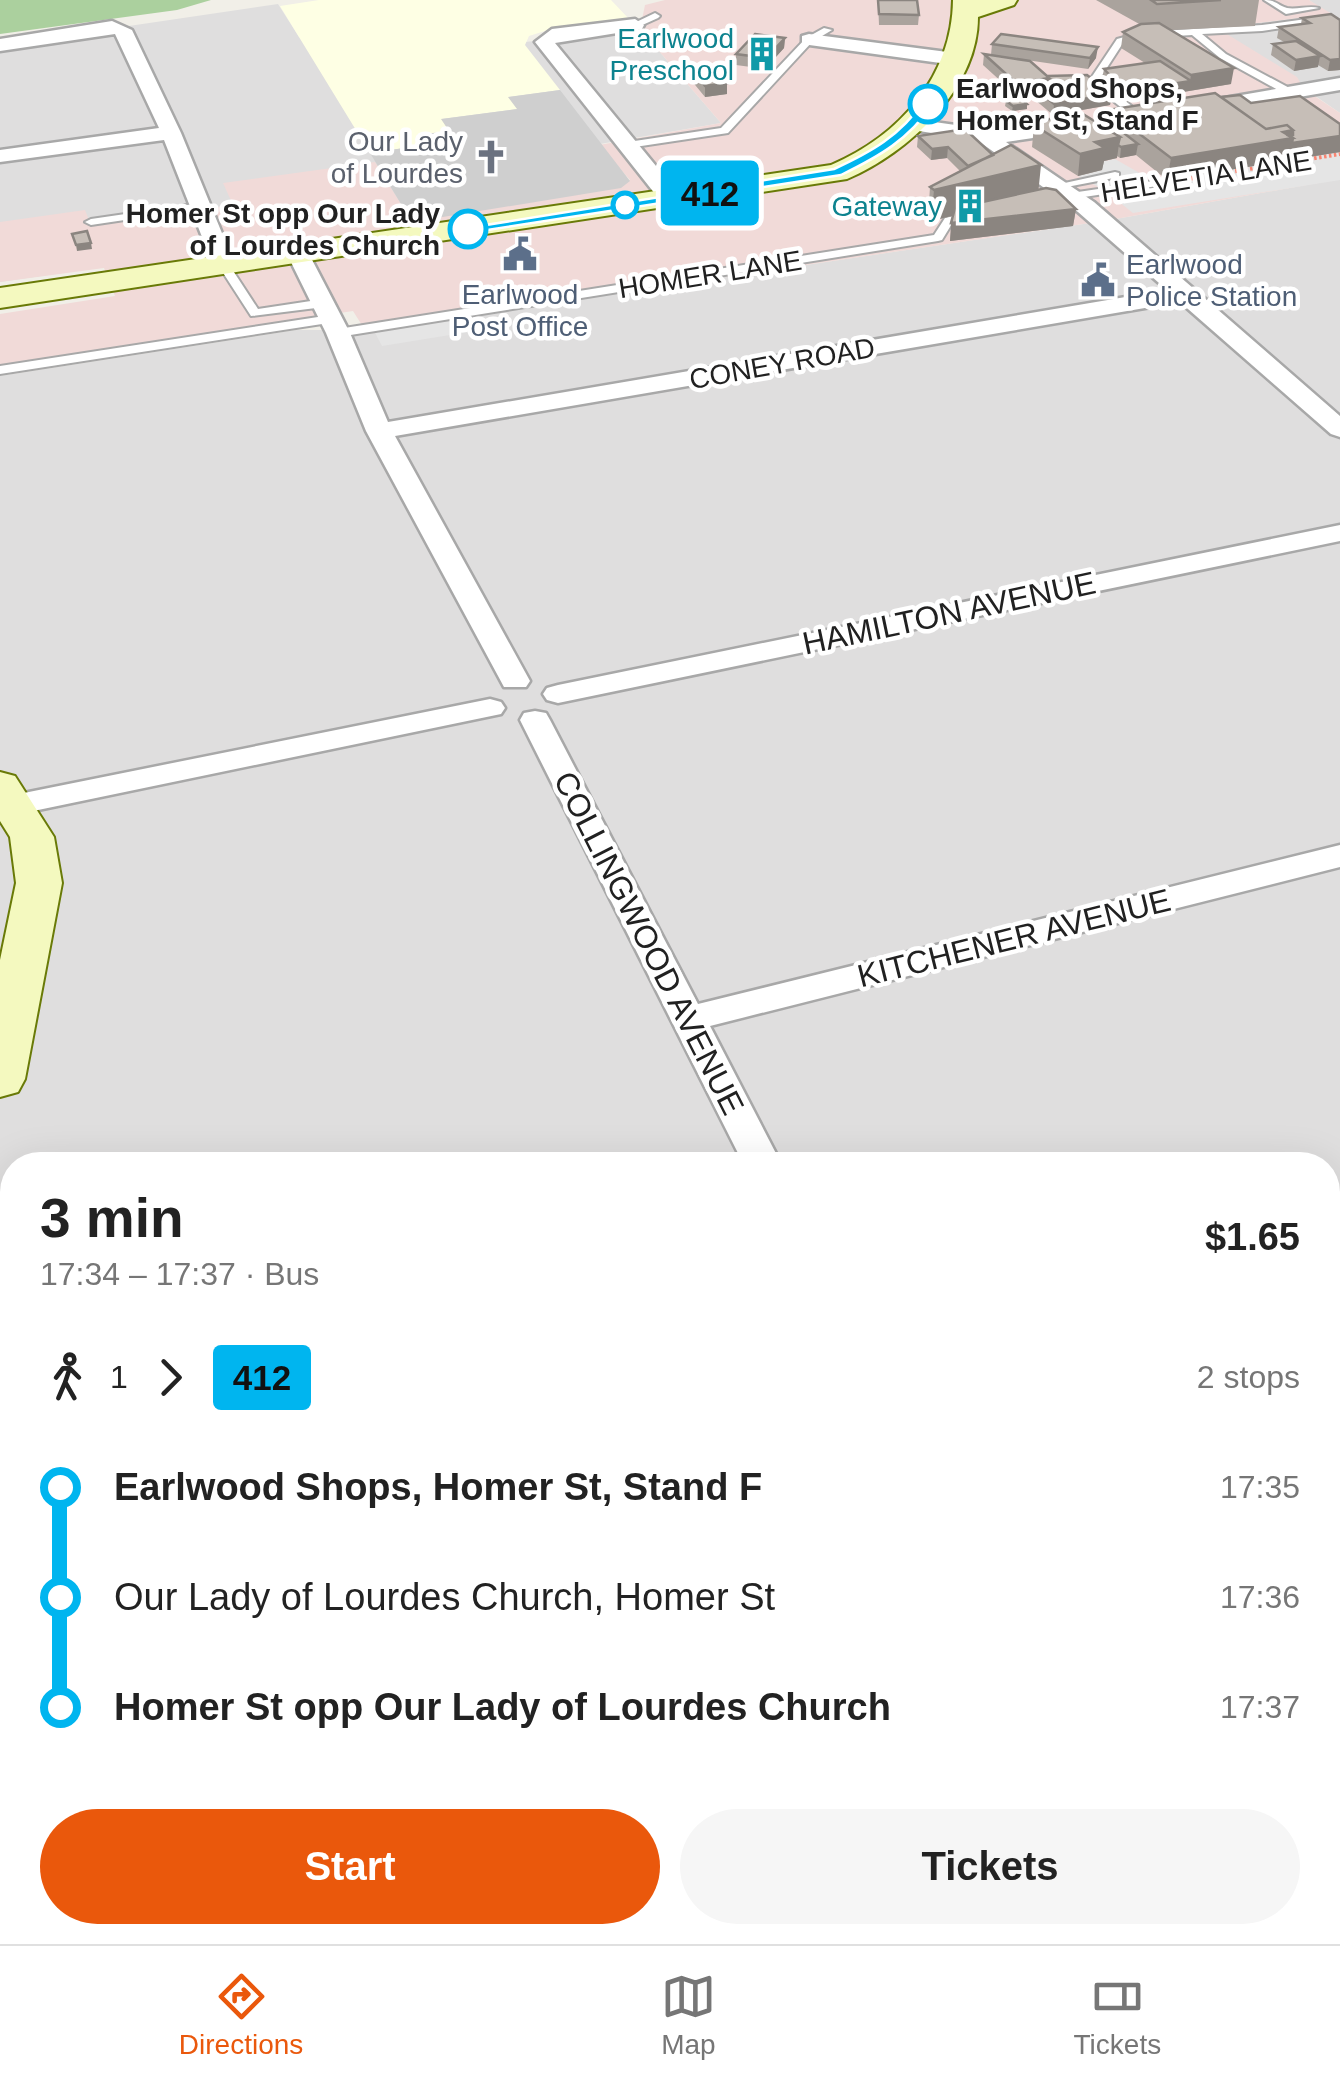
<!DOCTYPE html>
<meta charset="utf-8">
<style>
:root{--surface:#fff;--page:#f6f6f6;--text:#222;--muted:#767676;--line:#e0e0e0;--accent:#ea580c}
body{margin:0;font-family:Helvetica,sans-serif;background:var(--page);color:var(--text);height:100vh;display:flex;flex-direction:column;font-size:38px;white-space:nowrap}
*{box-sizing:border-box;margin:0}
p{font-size:32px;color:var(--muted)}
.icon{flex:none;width:55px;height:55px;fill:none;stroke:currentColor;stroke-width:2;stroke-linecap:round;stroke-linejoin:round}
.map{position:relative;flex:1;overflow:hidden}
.drawer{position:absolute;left:0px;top:1152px;width:1340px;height:792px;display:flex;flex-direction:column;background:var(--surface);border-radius:40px 40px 0 0;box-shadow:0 10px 40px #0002}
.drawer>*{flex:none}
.badge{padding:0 20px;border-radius:8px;font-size:35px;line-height:65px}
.map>.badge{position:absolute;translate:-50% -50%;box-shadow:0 0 0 5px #fff}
.legs{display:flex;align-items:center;gap:15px;height:110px;padding:0 40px;font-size:32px}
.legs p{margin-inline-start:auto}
.overview{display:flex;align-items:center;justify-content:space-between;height:170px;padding:0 40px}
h1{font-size:55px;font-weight:700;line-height:75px}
.primary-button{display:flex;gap:20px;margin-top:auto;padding:20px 40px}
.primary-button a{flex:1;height:115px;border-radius:60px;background:var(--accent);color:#fff;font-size:40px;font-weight:700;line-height:115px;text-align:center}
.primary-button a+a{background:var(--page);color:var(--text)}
ul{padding:0 40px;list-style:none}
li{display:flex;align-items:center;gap:35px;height:110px;font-size:38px}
li i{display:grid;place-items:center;width:15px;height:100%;margin:0 12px;background:currentColor}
li i::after{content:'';width:25px;height:25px;margin:-12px;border:8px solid;border-radius:50%;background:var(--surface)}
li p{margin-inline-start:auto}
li:first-child i{background:linear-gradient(#0000 50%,currentColor 0)}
li:last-child i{background:linear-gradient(currentColor 50%,#0000 0)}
.menu{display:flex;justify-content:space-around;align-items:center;height:140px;border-top:2px solid var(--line);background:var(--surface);font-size:28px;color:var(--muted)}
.menu a{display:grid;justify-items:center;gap:5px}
.menu .selected{color:var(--accent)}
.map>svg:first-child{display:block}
</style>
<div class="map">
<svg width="1340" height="1944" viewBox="0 0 1340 1944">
<rect width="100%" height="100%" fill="#f1efe8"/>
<path fill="#dfdede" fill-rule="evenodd" d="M 1309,0 L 1340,0 L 1340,113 L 1215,27 L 1330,15 Z
M 278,4 L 299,37 L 507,44 L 640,29 L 721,123 L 600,144 L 412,222 L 0,282 L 0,45 Z
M 1340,179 L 1340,1944 L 0,1944 L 0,376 L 296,330 L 365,330 L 1110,220 ZM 12,1165 L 1328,1165 L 1328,1932 L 12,1932 Z"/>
<path fill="#f1dad8" d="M 665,0 L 1309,0 L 1332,14 L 1217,28 L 1297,77 L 1304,89 L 1340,113 L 1340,179 L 1110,220 L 365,330 L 353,311 L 0,365 L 0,314 L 115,296 L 104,268 L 0,282 L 0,222 L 85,210 L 91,225 L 233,205 L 223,183 L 375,162 L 412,222 L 630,180 L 599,145 L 721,123 L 640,29 L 645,5 Z"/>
<path fill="#feffe4" d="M 319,0 L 611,0 L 630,20 L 548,30 L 529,36 L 525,45 L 560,90 L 509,97 L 518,109 L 442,119 L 450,131 L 418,136 L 425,145 L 370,153 L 280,6 Z"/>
<path fill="#cfcfcf" d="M 560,90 L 630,181 L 621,188 L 412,222 L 370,153 L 424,145 L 417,135 L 449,131 L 441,119 L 517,109 L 508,97 Z"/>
<path fill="#abd09e" d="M 0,0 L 211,0 L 177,10 L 0,34 Z"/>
<path fill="#e5e5e5" d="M 1340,152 L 1340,180 L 1133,213 L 1104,190 L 1078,176 L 1101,170 L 1092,164 L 1115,159 L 1143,175 L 1139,184 Z
M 477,312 L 487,329 L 382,346 L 373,329 Z"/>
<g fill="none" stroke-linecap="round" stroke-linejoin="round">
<g stroke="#a8a8a8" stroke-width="4">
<path id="lane" d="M 1264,0 C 1276,0 1277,5 1287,8 C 1297,10 1309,5 1319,8 L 1286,14 Z
M 655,13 L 660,16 L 658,18 L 638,27 L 630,25 Z
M 1321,17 L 1324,18 L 1324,22 L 1262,31 L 1202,34 L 1226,54 L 1295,91 L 1295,95 L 1287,95 L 1220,58 L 1192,35 L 1143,38 L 1123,43 L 1099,80 L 1143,115 L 1143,119 L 1135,119 L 1089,81 L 1117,39 L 1143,32 L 1262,25 Z
M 824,28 L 832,30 L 812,42 L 728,133 L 628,148 L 623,145 L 628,142 L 721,128 L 806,38 Z
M 1115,172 L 1119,173 L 1119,177 L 1056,189 L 1051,186 Z
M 1160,180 L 1165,183 L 1164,185 L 1064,200 L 1059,197 L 1064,194 Z
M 201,203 L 205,204 L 205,208 L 91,225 L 85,222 L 91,219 Z
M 975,211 L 980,214 L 979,216 L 953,222 L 942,240 L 938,241 L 338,337 L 332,333 L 338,329 L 934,235 L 945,218 Z
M 224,262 L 228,263 L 258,309 L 324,299 L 330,303 L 324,307 L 251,316 L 218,265 Z
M 331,315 L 337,319 L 335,322 L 0,374 L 0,366 Z"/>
</g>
<g stroke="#a8a8a8" stroke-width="5">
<path id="street" d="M 635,19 L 644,25 L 642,29 L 555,43 L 679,194 L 682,199 L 679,204 L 663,204 L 535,42 L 552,29 Z
M 112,21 L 132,30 L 181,133 L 235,265 L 232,270 L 224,272 L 213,265 L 164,140 L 0,162 L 0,150 L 159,128 L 115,34 L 0,51 L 0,39 Z
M 809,34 L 955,53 L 965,59 L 955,65 L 802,44 L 802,36 Z
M 1340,78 L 1340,90 L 1201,114 L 1191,108 L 1201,102 Z
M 913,119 L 998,131 L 1087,122 L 1087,130 L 1006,142 L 1094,202 L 1340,416 L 1340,437 L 1331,434 L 1180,302 L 395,436 L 530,681 L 526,687 L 504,687 L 366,431 L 326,333 L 287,254 L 290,249 L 306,249 L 309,254 L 350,333 L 388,422 L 1167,290 L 1078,212 L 977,140 L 906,129 L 903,125 Z
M 1340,525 L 1340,541 L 558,703 L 547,700 L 543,694 L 547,688 L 558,685 Z
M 490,699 L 501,702 L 505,708 L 501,714 L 14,815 L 0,808 L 3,798 L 14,795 Z
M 535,711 L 546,713 L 550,720 L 698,1004 L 1340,845 L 1340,867 L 710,1026 L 782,1165 L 744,1165 L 520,720 L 524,713 Z
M 1340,1315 L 1340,1349 L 1328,1353 L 1328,1320 Z
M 1328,1712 L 1340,1717 L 1340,1766 L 1328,1761 Z
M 12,1720 L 12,1766 L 0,1770 L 0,1724 Z
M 711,1932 L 763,1932 L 759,1944 L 707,1944 Z"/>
</g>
<g stroke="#697a07" stroke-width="4">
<path id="secondary" d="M 953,0 L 1017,0 L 1014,5 L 978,17 C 978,89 908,153 847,179 L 0,308 L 0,288 L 831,165 C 899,136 952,77 953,0 Z
M 0,772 L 15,776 L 54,837 L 62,883 L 25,1079 L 18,1092 L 0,1097 L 0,960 L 16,883 L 10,837 L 0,821 Z"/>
</g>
<path stroke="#f88673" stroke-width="4" stroke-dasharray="2.5 2.5" stroke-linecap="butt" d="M 1176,181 L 1340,154"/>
<path stroke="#f88673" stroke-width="8" stroke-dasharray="6 6" stroke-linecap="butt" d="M 1328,1801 L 1340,1809
M 800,1944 L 804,1932"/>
<use href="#lane" fill="#fff" fill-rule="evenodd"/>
<use href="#street" fill="#fff" fill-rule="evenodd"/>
<use href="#secondary" fill="#f4f9bf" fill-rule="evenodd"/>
</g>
<path fill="#aaa39d" d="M 878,0 L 919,15 L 918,25 L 879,25 Z
M 1096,0 L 1259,0 L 1255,26 L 1171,30 L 1231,84 L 1123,102 L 1102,80 L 1104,69 L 1145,63 L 1121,48 L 1123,32 L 1141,25 Z
M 1302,18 L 1340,20 L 1340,70 L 1328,71 L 1318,65 L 1318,67 L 1294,71 L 1271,55 L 1273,44 L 1284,42 L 1277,38 L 1279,27 L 1301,24 Z
M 785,38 L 784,48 L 765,69 L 736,65 L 736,54 Z
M 992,44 L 1096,58 L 1088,69 L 991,55 Z
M 984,54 L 1047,76 L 1112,94 L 1110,105 L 1053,115 L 1034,99 L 1035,91 L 1015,94 L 983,65 Z
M 692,69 L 727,94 L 705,97 L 691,80 Z
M 1221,97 L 1251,103 L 1340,152 L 1167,180 L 1136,155 L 1120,158 L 1117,156 L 1117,158 L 1104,161 L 1102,170 L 1078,176 L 1032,147 L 1034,125 L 1096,122 L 1107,120 L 1108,110 Z
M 1006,101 L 1027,104 L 1027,109 L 1012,111 L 1005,106 Z
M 918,136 L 993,155 L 1038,190 L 1076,209 L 1073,226 L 950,241 L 953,216 L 931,221 L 928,218 L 930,187 L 960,171 L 947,158 L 931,160 L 917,147 Z"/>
<path fill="#8b8580" d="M 785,38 L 784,48 L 765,69 L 766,58 Z
M 1098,47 L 1096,58 L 1088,69 L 1090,58 Z
M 1320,56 L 1318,67 L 1294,71 L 1296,60 Z
M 1340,59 L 1340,70 L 1328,71 L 1330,60 Z
M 1234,68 L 1231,84 L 1123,102 L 1125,91 L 1190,81 L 1191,75 Z
M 1049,78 L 1048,89 L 1035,88 L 1035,91 L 1015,94 L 1016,83 Z
M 727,83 L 727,94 L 705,97 L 705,86 Z
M 1112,94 L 1110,105 L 1053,115 L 1054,104 Z
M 1027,104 L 1027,109 L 1012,111 L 1013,106 Z
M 1293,130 L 1340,136 L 1340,152 L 1167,180 L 1171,158 Z
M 1120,137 L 1117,158 L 1104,161 L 1102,170 L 1078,176 L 1080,154 L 1095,142 Z
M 1138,144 L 1136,155 L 1120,158 L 1121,147 Z
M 948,147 L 947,158 L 931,160 L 932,149 Z
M 1041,165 L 1038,195 L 931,221 L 934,190 Z
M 1076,209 L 1073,226 L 950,241 L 951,223 Z
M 91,243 L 92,249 L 77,251 L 76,245 Z"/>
<path fill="#c6beb7" stroke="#8b8580" stroke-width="2.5" d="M 878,0 L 917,0 L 919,15 L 879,14 Z
M 1151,0 L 1221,0 L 1157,4 Z
M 1331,14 L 1340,20 L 1340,59 L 1330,60 L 1279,27 L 1310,23 L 1302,18 Z
M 1159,23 L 1234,68 L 1191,75 L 1123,32 L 1141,24 Z
M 755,34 L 785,38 L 766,58 L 736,54 Z
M 1001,34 L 1098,47 L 1090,58 L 992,44 Z
M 1296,41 L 1320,56 L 1296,60 L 1273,44 Z
M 984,54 L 1030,61 L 1047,76 L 1087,75 L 1112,94 L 1054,104 L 1035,88 L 1058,85 L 1049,78 L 1016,83 Z
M 1160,61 L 1191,81 L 1125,91 L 1104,69 Z
M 713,67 L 727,83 L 705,86 L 692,69 Z
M 1215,93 L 1266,129 L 1287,125 L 1293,130 L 1283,132 L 1293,138 L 1171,158 L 1108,110 Z
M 1240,95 L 1251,103 L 1300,96 L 1340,124 L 1340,136 L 1292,143 L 1293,138 L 1289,136 L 1293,135 L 1293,130 L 1287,125 L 1266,129 L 1221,97 Z
M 1021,98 L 1027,104 L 1013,106 L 1006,101 Z
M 1083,114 L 1120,137 L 1095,142 L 1105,148 L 1080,154 L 1034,125 L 1037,121 Z
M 1107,120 L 1138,144 L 1121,147 L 1118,145 L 1120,137 L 1096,122 Z
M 965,129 L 993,155 L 968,166 L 948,147 L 932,149 L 918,136 Z
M 1011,145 L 1041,165 L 934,190 L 930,187 Z
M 1046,188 L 1056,190 L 1076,209 L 951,223 L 955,208 Z
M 87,231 L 91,243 L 76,245 L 72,234 Z"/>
<path fill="#00b5ef" stroke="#fff" stroke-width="2.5" d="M 924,101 L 933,104 C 908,140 880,156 841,175 L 468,233 L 461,229 L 834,169 C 871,152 900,136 924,101 Z"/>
<defs>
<g id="building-bare" transform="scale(2.7)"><path d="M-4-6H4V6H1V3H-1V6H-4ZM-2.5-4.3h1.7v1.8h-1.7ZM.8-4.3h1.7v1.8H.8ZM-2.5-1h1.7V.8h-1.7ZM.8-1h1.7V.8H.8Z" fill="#0f9aa8" stroke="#fff" stroke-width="2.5" paint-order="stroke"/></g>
<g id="church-bare" transform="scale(2.7)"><path d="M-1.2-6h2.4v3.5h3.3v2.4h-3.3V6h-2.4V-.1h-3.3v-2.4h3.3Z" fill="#6b7280" stroke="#fff" stroke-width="2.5" paint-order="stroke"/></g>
<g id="civic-bare" transform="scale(2.7)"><path d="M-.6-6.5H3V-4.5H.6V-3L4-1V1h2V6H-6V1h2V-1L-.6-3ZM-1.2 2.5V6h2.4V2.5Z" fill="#5c6f8a" stroke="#fff" stroke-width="2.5" paint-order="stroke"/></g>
</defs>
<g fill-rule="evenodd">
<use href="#building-bare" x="762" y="54"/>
<use href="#church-bare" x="491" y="157"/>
<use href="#building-bare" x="970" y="206"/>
<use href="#civic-bare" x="520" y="254"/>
<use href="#civic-bare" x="1098" y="280"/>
</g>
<g fill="#fff" stroke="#00b5ef" stroke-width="5">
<circle cx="928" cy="104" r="18"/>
<circle cx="625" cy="205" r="12"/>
<circle cx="468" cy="229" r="18"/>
</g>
<g text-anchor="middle" stroke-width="9" stroke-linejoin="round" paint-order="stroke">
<g font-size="28" fill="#0d838f" stroke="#fff" text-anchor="end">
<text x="734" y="48">Earlwood<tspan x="734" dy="32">Preschool</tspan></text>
<text x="942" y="216">Gateway</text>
</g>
<g font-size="28" font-weight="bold" fill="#212121" stroke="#fff" text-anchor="start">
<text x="956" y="98">Earlwood Shops,<tspan x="956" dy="32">Homer St, Stand F</tspan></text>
<text x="440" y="223" text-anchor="end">Homer St opp Our Lady<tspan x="440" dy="32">of Lourdes Church</tspan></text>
</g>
<g font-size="28" fill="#5b616d" stroke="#fff" text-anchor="end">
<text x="463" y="151">Our Lady<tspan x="463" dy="32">of Lourdes</tspan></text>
</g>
<g font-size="28" fill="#212121" stroke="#fff">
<text transform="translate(1206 176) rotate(-9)" y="10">HELVETIA LANE</text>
<text transform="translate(710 274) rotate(-9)" y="10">HOMER LANE</text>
<text transform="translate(782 363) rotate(-10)" y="10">CONEY ROAD</text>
</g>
<g font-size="28" fill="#4e5e75" stroke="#fff" text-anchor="start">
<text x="1126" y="274">Earlwood<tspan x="1126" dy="32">Police Station</tspan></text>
<text x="520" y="304" text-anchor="middle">Earlwood<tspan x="520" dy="32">Post Office</tspan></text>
</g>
<g font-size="32" fill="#212121" stroke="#fff">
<text transform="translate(949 613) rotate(-12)" y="11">HAMILTON AVENUE</text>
<text transform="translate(1014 938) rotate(-14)" y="11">KITCHENER AVENUE</text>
<text transform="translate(649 943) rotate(63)" y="11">COLLINGWOOD AVENUE</text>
</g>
</g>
</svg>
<b class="badge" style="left:710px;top:193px;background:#00b5ef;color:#111">412</b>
<section class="drawer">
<div class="overview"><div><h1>3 min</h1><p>17:34 – 17:37 · Bus</p></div><b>$1.65</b></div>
<div class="legs"><svg class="icon" aria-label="walk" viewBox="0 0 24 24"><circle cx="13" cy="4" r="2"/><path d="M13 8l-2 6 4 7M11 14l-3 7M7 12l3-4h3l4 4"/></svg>1<svg class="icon" aria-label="forward" viewBox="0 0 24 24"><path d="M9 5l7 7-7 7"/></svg><b class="badge" style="background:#00b5ef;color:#111">412</b><p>2 stops</p></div>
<ul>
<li><i style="color:#00b5ef"></i><b>Earlwood Shops, Homer St, Stand F</b><p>17:35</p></li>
<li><i style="color:#00b5ef"></i><span>Our Lady of Lourdes Church, Homer St</span><p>17:36</p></li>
<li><i style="color:#00b5ef"></i><b>Homer St opp Our Lady of Lourdes Church</b><p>17:37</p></li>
</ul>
<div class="primary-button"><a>Start</a><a>Tickets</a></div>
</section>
</div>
<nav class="menu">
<a class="selected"><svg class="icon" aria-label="directions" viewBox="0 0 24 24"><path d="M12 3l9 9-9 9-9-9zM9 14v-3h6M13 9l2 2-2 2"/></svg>Directions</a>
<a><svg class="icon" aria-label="map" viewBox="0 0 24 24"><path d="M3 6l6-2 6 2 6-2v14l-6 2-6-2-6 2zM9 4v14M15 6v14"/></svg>Map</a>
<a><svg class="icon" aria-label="tickets" viewBox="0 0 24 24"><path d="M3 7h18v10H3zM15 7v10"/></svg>Tickets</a>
</nav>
